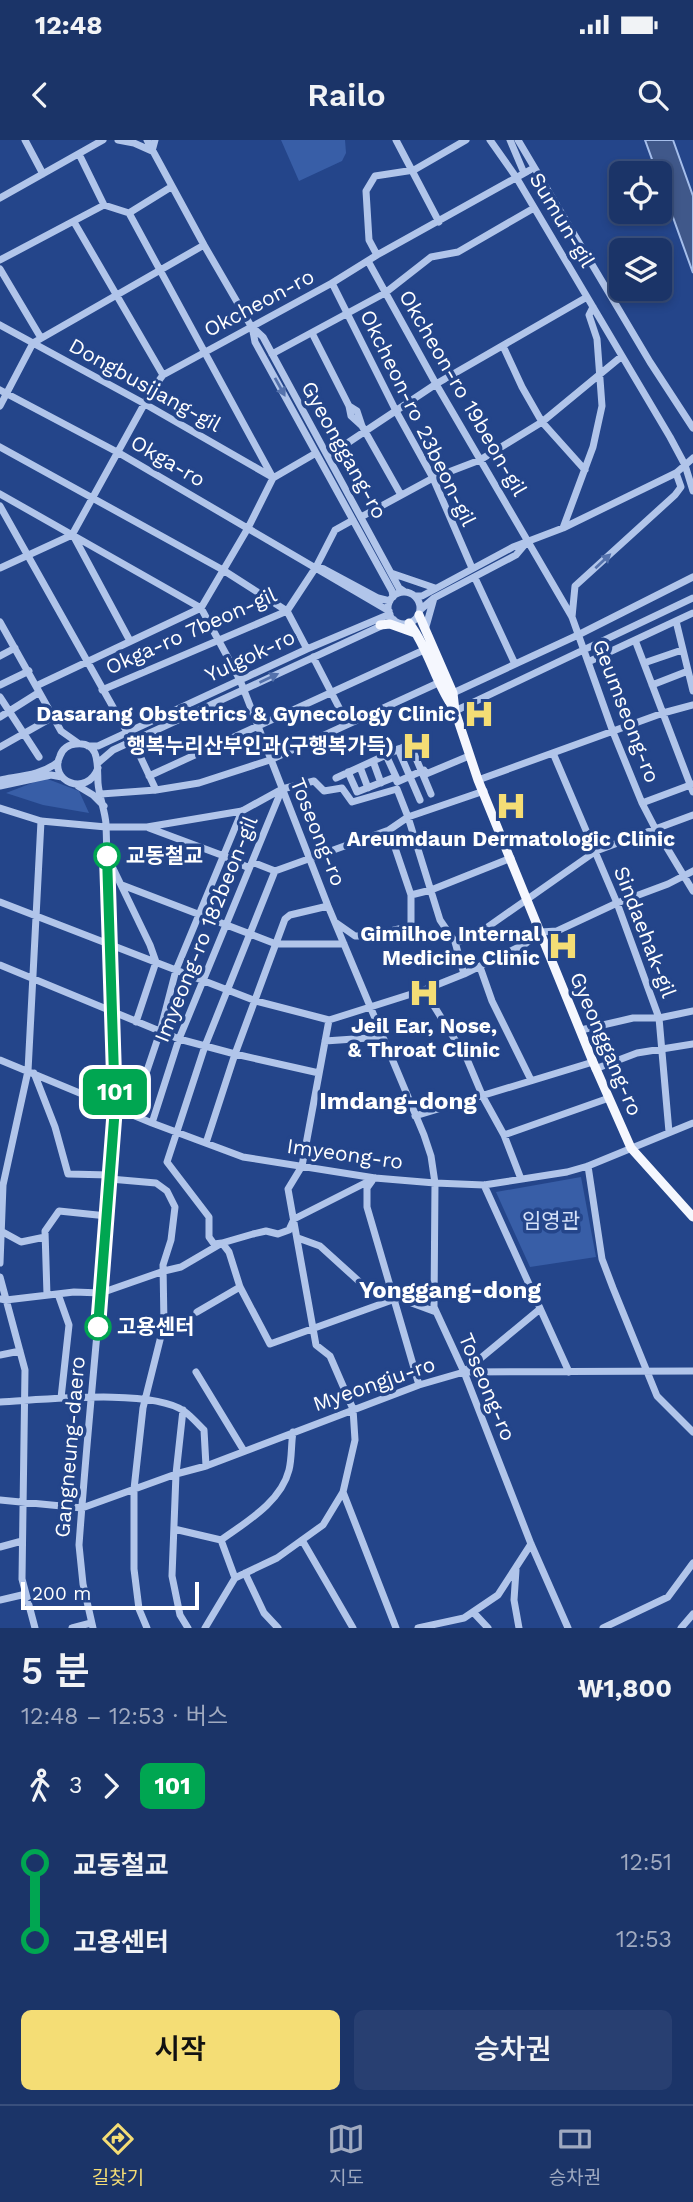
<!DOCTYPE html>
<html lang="ko">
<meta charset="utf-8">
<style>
:root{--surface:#1b3468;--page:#283f71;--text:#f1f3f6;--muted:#a0aac0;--line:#394f7c;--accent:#f4dd75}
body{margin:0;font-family:"Work Sans","Noto Sans KR",sans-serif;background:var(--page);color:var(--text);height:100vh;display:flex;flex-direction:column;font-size:26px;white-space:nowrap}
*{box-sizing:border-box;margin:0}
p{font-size:23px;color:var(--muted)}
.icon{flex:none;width:38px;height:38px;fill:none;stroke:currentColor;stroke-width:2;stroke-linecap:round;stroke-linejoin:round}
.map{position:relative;height:1488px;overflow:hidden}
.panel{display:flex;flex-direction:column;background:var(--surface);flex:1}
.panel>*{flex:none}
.badge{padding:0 14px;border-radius:10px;font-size:24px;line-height:46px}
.tools{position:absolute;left:609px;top:21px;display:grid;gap:14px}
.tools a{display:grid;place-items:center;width:63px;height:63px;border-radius:10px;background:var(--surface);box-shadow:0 4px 10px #0003,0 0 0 2px var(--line);font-size:35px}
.scale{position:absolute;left:21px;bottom:18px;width:178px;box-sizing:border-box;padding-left:7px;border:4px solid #fff;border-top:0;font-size:19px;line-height:24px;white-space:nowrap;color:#fff;-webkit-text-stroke:5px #24458a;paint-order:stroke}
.map>.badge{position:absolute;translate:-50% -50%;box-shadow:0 0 0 4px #fff}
.legs{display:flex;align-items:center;gap:10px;height:77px;padding:0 21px;font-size:23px}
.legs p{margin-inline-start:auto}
.overview{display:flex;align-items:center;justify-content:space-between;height:119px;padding:0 21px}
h1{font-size:38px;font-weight:600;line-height:52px}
.button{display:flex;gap:14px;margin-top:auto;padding:14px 21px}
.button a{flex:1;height:80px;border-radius:10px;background:var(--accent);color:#111;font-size:28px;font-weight:600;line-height:80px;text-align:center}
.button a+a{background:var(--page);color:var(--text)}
ul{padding:0 21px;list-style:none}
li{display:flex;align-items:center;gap:24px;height:77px;font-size:26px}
li i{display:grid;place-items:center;width:10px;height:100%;margin:0 9px;background:currentColor}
li i::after{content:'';width:18px;height:18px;margin:-9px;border:5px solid;border-radius:50%;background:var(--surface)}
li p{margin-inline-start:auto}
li:first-child i{background:linear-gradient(#0000 50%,currentColor 0)}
li:last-child i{background:linear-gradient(currentColor 50%,#0000 0)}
.status{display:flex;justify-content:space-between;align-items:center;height:49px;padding:0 35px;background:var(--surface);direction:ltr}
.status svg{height:19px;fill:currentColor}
header{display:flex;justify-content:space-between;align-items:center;height:91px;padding:0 21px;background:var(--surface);font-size:32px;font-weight:600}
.tab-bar{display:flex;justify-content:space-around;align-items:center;height:98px;border-top:2px solid var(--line);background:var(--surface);font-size:19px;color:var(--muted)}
.tab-bar a{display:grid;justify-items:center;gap:4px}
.tab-bar .current{color:var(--accent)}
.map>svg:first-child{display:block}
</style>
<div class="status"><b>12:48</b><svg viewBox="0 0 49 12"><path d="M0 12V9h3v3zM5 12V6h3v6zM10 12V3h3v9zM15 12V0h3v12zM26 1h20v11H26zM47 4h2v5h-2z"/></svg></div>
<header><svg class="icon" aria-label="back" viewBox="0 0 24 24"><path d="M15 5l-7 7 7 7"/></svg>Railo<svg class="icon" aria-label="search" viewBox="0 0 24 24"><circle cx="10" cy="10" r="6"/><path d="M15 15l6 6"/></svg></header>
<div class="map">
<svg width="693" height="1488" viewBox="0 0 693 1488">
<rect width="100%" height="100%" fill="#24458a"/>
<path fill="#385ea7" d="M 281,0 L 345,0 L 346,13 L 342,21 L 299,41 Z
M 45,638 L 79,651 L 89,673 L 43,665 L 6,653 Z
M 581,1037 L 596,1117 L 530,1127 L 496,1052 Z"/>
<path fill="#40588a" stroke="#a5beeb" stroke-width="2" d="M 645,0 L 673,0 L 693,56 L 693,133 L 660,41 L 660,33 L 657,33 Z"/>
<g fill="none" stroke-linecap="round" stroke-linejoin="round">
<path stroke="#b1c5ea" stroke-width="7" d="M 25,0 L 43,34
M 118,0 L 134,3 L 152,11 L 155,0
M 147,0 L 204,105 L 251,186 L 263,197 L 399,448 L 405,452
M 396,0 L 439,82
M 490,0 L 516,37 L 670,297 L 685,325 L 693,351
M 510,0 L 524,33
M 518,0 L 650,222 L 693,288
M 79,14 L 104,65 L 129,73 L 273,338
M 0,58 L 103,0
M 129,73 L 171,47
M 74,82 L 163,235
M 377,115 L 369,100 L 366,51 L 375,36 L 414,30 L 466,0
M 0,120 L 104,65
M 368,121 L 436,244 L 572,477 L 613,592 L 642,663 L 655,688 L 693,751
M 0,129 L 41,198
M 332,143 L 396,271 L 433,338 L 472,428
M 0,185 L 145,264 L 272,337
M 252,186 L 255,202 L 392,451 L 393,457
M 312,193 L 349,266 L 351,276 L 362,286
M 503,206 L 522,247 L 542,282 L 585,330
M 272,214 L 385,153 L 431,117 L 458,112 L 534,68
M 0,250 L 119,313 L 389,471
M 0,266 L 33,203 L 204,105
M 349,266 L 357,271 L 362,286 L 401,355
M 0,307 L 223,430 L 287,471 L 307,509
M 328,316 L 436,244 L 587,157
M 0,354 L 201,468 L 240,540 L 328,766 L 424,995 L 431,1016 L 435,1043 L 434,1167 L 464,1232 L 531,1404 L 568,1488
M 0,366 L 127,592
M 361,377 L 433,338 L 480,320 L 542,282 L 622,216
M 563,388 L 593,307 L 602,266 L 597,199 L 589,175 L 593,167
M 73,395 L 130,501
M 316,427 L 324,429 L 378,458 L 390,461
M 0,428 L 72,395 L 152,250 L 163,235 L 332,143 L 377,115 L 530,30
M 391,433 L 435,448
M 475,438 L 515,524
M388 468a16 16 0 1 1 32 0a16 16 0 1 1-32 0Z
M 415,456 L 422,456 L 513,407 L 563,388 L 676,333 L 693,318
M 420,470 L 434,458 L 516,415 L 527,402
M 572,477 L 575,446 L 675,355 L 681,347 L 676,333
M 676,481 L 693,551
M 0,482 L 61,591 L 78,603
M 425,490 L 434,458
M 635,500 L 693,652
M 0,516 L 15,508
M 313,517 L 347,583
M 588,522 L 693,473
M 644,523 L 682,510
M 0,545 L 29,531
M 652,545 L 688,531
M 36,546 L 201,468 L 248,388 L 273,338 L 316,313
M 102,550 L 287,471 L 316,427 L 335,390 L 353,380
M 453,553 L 578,495 L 693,437
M 0,557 L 39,617
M 455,571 L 693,458
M 0,577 L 38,553
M 133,601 L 156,650
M 88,606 L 98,606 L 307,509 L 390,474
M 0,607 L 53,577
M 398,609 L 420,660
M 553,613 L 617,763 L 659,878 L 669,992
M 386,615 L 397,639
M 373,621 L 381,643
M 99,622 L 113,610 L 394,480
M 360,627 L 368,648
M 348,632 L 357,652 L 395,637 L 397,642 L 424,630 L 426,634 L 469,616
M 149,636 L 424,510
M 336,638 L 410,604 L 431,654
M 0,640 C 20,636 42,635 58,622
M 478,640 L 663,573 L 693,565
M 0,646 L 51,635 L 62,637
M 78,646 L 93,655 L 104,666
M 101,654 L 156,650 L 199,643 L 270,620 L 438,543
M 642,663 L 693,644
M 0,668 L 41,681 L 106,687 L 147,687 L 242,671 L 282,649 L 314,641 L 324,651 L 342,648 L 352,662 L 397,649 L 408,677 L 440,780 L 455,802 L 464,834
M 149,688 L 224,716 L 249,728
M 389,690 L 411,755 L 431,750 L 511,718
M 108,718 L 150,805 L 156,822 L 136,882
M 252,722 L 275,731
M 122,745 L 276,804 L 344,804
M 0,762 L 256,861 L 329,880 L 424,850 L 464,834 L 525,804 L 541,792 L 557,791 L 617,763 L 668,744 L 693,731
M 335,782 L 355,796 L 370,796 L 411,786 L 411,755
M 455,802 L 472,798 L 596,711 L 693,675
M 0,825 L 179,899 L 235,914 L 319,933
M 480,827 L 492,861 L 531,940
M 424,850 L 467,919 L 483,957 L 504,995 L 521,1039
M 581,890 L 633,878 L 659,878 L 693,871
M 325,901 L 383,897
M 0,920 L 152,983 L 243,1017 L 375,1038 L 435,1043 L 484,1045 L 567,1032 L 588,1026 L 693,983
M 595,929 L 637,913 L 693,904
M 34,933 L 55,987 L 68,1034 L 110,1035
M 132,975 L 160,892 L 176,830 L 242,671
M 415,976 L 593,922
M 152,983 L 179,899 L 282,649
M 504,995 L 609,958
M 206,1003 L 235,914 L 285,779 L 290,775 L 328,766
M 588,1026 L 602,1119 L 613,1148 L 657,1256 L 693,1292
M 110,1039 L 156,1043 L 167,1051 L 175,1067 L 171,1100 L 163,1125 L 164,1184 L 143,1268 L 134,1349 L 134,1429 L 139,1469 L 147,1488
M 372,1041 L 367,1048 L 367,1067 L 419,1245
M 484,1045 L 569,1232
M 1,1091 L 21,1102 L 45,1097
M 298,1098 L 320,1106 L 363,1145 L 436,1172
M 0,1123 L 3,1045 L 28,931 L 41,681
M 0,1137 L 25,1230 L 22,1439 L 35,1488
M 58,1154 L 69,1185 L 61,1258
M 47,1155 L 45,1091 L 59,1071 L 107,1076
M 0,1159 L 6,1160 L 74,1152 L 101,1153 L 164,1131 L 181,1127 L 222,1103 L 253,1094 L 266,1091 L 278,1094 L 289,1090 L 294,1079 L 375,1038
M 395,1159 L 270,1204 L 240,1147 L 229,1112 L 222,1103 L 214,1104 L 209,1097 L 209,1077 L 167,1022 L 205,906 L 275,731 L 389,690 L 408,677 L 484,651
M 197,1172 L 240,1147
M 0,1215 L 20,1211
M 196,1232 L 244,1311
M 464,1232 L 540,1169
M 0,1262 C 42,1260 151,1248 184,1271 C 191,1276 198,1284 204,1290 L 206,1326
M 183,1270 L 176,1334 L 172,1436 L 180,1475 L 188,1488
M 343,1352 L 396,1488
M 0,1360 L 82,1368 L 176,1334 L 206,1326 L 419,1245 L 464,1232 L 693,1231
M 174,1389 L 221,1400 C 246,1382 281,1362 289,1330 C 292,1318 291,1304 293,1292
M 221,1400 L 235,1438
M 302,1400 L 353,1488
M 0,1407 L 22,1401
M 516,1430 L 514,1460 L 519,1488
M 245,1433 L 264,1473 L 278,1488
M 0,1460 L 26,1454
M 473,1472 L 488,1488
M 72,1488 L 91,1483
M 93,1488 L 83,1444 L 79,1405 C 86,1309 95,1214 104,1119 C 108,1068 115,1016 115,965 C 115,935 113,905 112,875 C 109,811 108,748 106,684 C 105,670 99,657 98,643 C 97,627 101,601 76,604 C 69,604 62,609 60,616 C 48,641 87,658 98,628
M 205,1488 L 235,1438 L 277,1418 L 323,1385 L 343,1352 L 355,1300 L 353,1269 L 330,1216 L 316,1205 L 288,1049 L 302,1026 L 329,880
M 418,1488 L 464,1478 L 498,1455 L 531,1404
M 603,1488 L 668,1457 L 693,1423
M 681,1488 L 693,1474"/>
<path stroke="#f5f7fe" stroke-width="9" d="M 419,475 L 453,553 L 455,571 L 478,640 L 593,922 L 631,1008 L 693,1077
M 409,483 C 429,509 435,543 454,569
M 380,485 L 390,484 L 415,493"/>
</g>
<defs><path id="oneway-solid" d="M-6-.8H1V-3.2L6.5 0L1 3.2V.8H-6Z" transform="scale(1.75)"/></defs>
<g fill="#5572ac">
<use href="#oneway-solid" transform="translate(280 247) rotate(61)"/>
<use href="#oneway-solid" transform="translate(603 421) rotate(-43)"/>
<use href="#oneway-solid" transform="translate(269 538) rotate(-25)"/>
</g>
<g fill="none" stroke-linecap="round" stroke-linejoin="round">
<g stroke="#fff" stroke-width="16">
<path id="line-1" d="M 98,1187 L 115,967 L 107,716"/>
</g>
<use href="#line-1" stroke="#00a651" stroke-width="10"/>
</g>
<defs>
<g id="hospital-bare" transform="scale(2.415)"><path d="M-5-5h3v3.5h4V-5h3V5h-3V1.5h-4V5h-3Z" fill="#f4dd75" stroke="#24458a" stroke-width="2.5" paint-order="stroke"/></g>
</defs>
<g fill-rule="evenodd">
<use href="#hospital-bare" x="479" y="574"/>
<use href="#hospital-bare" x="417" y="606"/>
<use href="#hospital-bare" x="511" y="666"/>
<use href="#hospital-bare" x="563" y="806"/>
<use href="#hospital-bare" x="424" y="853"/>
</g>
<g fill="#fff" stroke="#00a651" stroke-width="3.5">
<circle cx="107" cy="716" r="12"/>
<circle cx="98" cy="1187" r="12"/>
</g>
<g text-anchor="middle" stroke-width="7" stroke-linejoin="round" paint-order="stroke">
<g font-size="21" fill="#fff" stroke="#24458a">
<text transform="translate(562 80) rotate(59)" y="7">Sumun-gil</text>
<text transform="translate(259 163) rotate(-28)" y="7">Okcheon-ro</text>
<text transform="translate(145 245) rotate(29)" y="7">Dongbusijang-gil</text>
<text transform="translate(463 253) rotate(60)" y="7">Okcheon-ro 19beon-gil</text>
<text transform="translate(418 278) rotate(64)" y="7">Okcheon-ro 23beon-gil</text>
<text transform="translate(344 310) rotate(61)" y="7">Gyeonggang-ro</text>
<text transform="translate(168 321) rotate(30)" y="7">Okga-ro</text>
<text transform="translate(191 491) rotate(-24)" y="7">Okga-ro 7beon-gil</text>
<text transform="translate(250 516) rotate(-25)" y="7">Yulgok-ro</text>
<text transform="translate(626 571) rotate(69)" y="7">Geumseong-ro</text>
<text transform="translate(318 692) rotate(68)" y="7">Toseong-ro</text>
<text transform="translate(206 789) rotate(-68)" y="7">Imyeong-ro 182beon-gil</text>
<text transform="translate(645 792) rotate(69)" y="7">Sindaehak-gil</text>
<text transform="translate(606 904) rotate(67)" y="7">Gyeonggang-ro</text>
<text transform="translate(345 1014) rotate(8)" y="7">Imyeong-ro</text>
<text transform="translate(374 1244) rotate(-19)" y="7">Myeongju-ro</text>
<text transform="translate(487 1247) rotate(67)" y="7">Toseong-ro</text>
<text transform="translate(70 1307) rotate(-85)" y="7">Gangneung-daero</text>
</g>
<g font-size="21" font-weight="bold" fill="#fff" stroke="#24458a" text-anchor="end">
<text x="456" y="581">Dasarang Obstetrics &amp; Gynecology Clinic</text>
<text x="394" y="613">행복누리산부인과(구행복가득)</text>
<text x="511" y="706" text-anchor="middle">Areumdaun Dermatologic Clinic</text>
<text x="540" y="801">Gimilhoe Internal<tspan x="540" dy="24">Medicine Clinic</tspan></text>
<text x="424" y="893" text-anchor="middle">Jeil Ear, Nose,<tspan x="424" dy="24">&amp; Throat Clinic</tspan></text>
</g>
<g font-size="21" font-weight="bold" fill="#fff" stroke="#24458a" text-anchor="start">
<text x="126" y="723">교동철교</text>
<text x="117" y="1194">고용센터</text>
</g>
<g font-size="21" fill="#d5e1f8" stroke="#24458a">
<text x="551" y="1088">임영관</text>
</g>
<g font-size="24" font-weight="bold" fill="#fff" stroke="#24458a">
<text x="398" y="969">Imdang-dong</text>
<text x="450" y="1158">Yonggang-dong</text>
</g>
</g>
</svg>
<div class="tools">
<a><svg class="icon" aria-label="locate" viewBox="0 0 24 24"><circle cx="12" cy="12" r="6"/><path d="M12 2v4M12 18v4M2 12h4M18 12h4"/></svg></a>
<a><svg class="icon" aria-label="layers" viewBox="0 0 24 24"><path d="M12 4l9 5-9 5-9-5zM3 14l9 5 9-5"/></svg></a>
</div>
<div class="scale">200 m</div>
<b class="badge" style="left:115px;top:952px;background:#00a651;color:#fff">101</b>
</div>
<section class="panel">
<div class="overview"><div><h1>5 분</h1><p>12:48 – 12:53 · 버스</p></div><b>₩1,800</b></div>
<div class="legs"><svg class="icon" aria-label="walk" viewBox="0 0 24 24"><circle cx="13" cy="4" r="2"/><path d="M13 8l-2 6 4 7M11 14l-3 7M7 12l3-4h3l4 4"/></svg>3<svg class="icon" aria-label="forward" viewBox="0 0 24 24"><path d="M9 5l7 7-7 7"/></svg><b class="badge" style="background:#00a651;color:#fff">101</b></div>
<ul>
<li><i style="color:#00a651"></i><b>교동철교</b><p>12:51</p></li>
<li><i style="color:#00a651"></i><b>고용센터</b><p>12:53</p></li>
</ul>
<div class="button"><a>시작</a><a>승차권</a></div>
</section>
<nav class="tab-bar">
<a class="current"><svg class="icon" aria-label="directions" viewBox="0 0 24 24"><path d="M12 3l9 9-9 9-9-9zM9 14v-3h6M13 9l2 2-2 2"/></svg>길찾기</a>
<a><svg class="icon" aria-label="map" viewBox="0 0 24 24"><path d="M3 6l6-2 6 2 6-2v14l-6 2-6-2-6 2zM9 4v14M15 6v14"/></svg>지도</a>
<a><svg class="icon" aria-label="tickets" viewBox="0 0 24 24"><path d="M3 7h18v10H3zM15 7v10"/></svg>승차권</a>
</nav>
